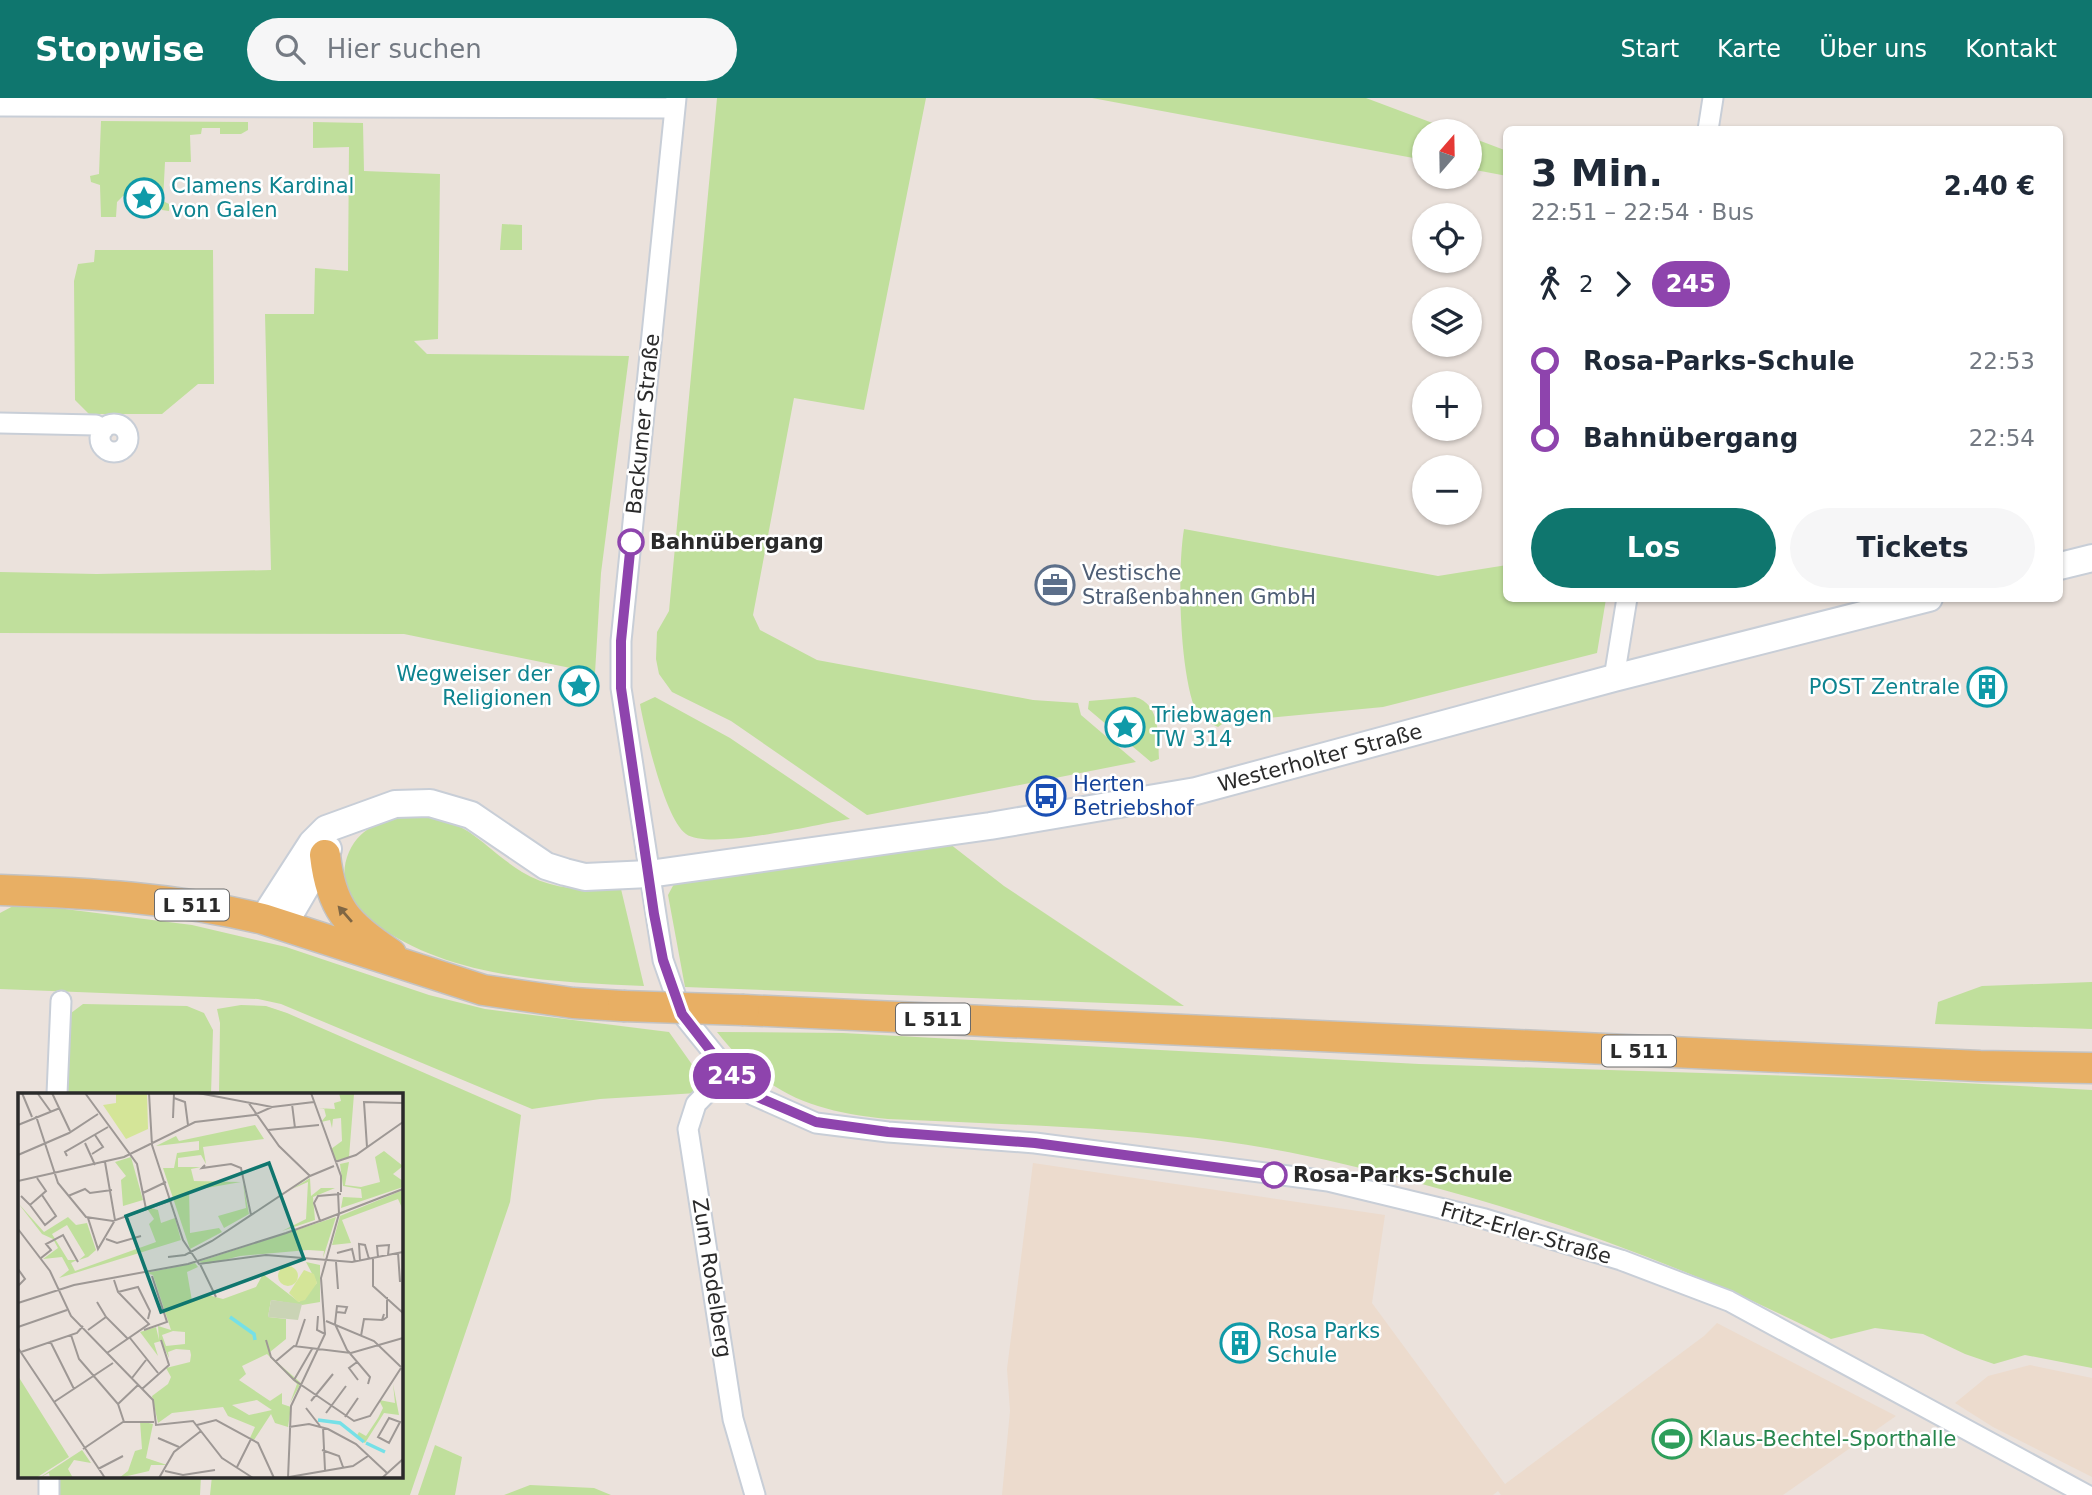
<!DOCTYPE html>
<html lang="de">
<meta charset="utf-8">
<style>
:root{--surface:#fff;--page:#f6f6f7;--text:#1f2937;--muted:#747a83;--accent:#0f766e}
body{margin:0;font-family:"DejaVu Sans",sans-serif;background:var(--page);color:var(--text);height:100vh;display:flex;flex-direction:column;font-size:26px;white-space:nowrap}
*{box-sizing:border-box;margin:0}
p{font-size:23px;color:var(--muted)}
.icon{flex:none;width:38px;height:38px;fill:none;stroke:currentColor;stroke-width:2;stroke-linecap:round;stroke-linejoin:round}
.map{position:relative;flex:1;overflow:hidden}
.panel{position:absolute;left:1503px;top:28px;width:560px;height:476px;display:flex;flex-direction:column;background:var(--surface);border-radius:10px;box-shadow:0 2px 5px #0004}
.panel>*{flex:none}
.badge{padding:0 14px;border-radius:23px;font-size:24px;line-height:46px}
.needle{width:46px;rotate:20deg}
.controls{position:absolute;left:1412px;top:21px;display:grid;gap:14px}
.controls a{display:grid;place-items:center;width:70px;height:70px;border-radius:50%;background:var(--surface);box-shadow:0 2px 5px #0004;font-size:35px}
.map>.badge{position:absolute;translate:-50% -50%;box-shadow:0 0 0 4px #fff}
.legs{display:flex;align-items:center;gap:10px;height:77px;padding:0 28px;font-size:23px}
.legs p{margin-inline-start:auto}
.summary{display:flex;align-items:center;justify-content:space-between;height:119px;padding:0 28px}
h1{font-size:38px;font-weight:600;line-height:52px}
.button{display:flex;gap:14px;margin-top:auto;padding:14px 28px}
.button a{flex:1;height:80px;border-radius:42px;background:var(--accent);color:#fff;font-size:28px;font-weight:600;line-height:80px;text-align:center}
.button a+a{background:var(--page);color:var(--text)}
ul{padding:0 28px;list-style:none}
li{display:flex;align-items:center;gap:24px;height:77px;font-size:26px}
li i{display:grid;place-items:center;width:10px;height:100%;margin:0 9px;background:currentColor}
li i::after{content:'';width:18px;height:18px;margin:-9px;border:5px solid;border-radius:50%;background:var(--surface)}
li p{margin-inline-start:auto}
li:first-child i{background:linear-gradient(#0000 50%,currentColor 0)}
li:last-child i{background:linear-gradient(currentColor 50%,#0000 0)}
header{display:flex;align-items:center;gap:42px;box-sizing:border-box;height:98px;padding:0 35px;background:var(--accent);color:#fff}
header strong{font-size:33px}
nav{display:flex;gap:38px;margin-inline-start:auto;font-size:24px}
.search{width:490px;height:63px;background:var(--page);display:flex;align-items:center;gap:18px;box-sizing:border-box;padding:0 24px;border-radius:38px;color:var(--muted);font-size:26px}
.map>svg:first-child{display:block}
</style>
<header>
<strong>Stopwise</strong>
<div class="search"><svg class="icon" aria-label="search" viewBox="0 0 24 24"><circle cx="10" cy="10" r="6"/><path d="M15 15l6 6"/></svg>Hier suchen</div>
<nav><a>Start</a><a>Karte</a><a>Über uns</a><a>Kontakt</a></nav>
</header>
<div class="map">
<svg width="2092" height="1397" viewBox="0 0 2092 1397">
<rect width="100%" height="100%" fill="#ebe2dc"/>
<path fill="#ecdbcd" d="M 1033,1065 L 1385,1117 L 1372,1205 L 1505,1386 L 1704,1238 L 1717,1225 L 1896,1318 L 1783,1397 L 1501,1397 L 1498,1393 L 1493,1397 L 1002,1397 L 1010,1313 L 1007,1271 Z
M 2030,1267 L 2092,1280 L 2092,1379 L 1993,1329 L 1955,1305 L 1988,1278 Z"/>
<path fill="#c0df9c" d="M 717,0 L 926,0 L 864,312 L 794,300 L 753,517 L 760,532 L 817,562 L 1033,602 L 1078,605 L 1081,617 L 1136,664 L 867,717 L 731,623 L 672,594 L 659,576 L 656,561 L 657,534 L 669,513 Z
M 1092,0 L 1366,0 L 1454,33 L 1424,33 L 1424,62 Z
M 101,23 L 248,24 L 248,32 L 241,36 L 220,36 L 220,30 L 202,30 L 201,36 L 190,37 L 191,64 L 165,64 L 163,103 L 169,106 L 169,113 L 162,112 L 162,106 L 153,107 L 152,113 L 146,113 L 146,104 L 140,98 L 123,98 L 117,104 L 116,119 L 101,119 L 100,87 L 91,84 L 90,78 L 99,76 Z
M 313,24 L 363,25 L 364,73 L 440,76 L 438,241 L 414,243 L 427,256 L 629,258 L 601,475 L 595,575 L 404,536 L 0,535 L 0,474 L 97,476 L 271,472 L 265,216 L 314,216 L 315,170 L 348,173 L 349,49 L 313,50 Z
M 1470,39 L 1507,53 L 1507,78 L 1470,71 Z
M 502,126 L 522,127 L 522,152 L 500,152 Z
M 95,152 L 213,152 L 214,286 L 198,286 L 162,316 L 89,316 L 75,302 L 74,183 L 78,166 L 94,164 Z
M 1184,431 L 1438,478 L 1507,467 L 1507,500 L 1606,501 L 1597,555 L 1383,609 L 1225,624 L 1218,629 L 1199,620 C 1179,583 1177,473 1184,431 Z
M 655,599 L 730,640 L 850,721 C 817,726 710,753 686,736 C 665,721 645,634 640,606 Z
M 1135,599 C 1161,606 1158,639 1159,661 L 1151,664 L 1088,611 L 1089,603 Z
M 415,717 C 473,723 478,746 522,774 C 551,792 588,793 621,791 L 644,888 C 551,884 450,881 372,824 C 350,808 337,781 349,754 C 361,727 388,720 415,717 Z
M 950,746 L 1004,788 L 1184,908 L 685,889 L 668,797 L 675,784 Z
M 25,806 L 192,827 L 286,849 L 429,897 L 485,911 L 669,934 L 703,982 L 702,990 L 697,995 L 600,1001 L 532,1011 L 281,906 L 258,901 L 0,891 L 0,815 L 15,807 Z
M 2092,884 L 2092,931 L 1935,926 L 1938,904 L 1982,888 Z
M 83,906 L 187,908 L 204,915 L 213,932 L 211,996 L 65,996 L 67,918 Z
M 241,907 L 266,908 L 287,915 L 521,1017 L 510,1104 L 410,1397 L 210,1397 L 212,1378 L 401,1378 L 401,996 L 219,996 L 220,925 L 217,911 Z
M 717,934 L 843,935 L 1419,966 L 1888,981 L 2092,992 L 2092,1270 L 2025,1257 L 1994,1266 L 1965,1256 L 1923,1236 L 1875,1230 L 1831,1241 C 1700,1174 1564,1124 1422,1086 C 1356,1068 1289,1052 1221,1043 C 1111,1029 999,1026 888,1021 C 811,1013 766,996 717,934 Z
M 435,1347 L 462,1359 L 455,1397 L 418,1397 Z
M 56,1378 L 201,1378 L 200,1397 L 59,1397 Z
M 530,1387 L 594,1390 L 611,1397 L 504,1397 Z"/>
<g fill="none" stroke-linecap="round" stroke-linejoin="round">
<g stroke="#c8ced7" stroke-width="23">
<path id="street" d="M 676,0 L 621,543 L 621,590 L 663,862 L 682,916 L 728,973 L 753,997 L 816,1025 L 888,1034 L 1035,1045 L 1328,1083 L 1485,1121 L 1621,1162 L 1729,1203 L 2087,1397
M 0,8 L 674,10
M 1708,32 L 1713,0
M 0,325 L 96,327 L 103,332
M100 340a14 14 0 1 1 28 0a14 14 0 1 1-28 0Z
M 1614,580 L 1627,500
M 728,973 L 696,1006 L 688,1031 L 733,1321 L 755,1397
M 57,996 L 61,903
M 49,1397 L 49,1378"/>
</g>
<g stroke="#c8ced7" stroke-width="30">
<path id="secondary" d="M 2060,468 L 2092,460
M 263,821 L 312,745 L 326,731 L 395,706 L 430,705 L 471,717 L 546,768 L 565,774 L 585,779 L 649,776 L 990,728 L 1196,693 L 1614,580 L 1929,500
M 283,828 L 328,751"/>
</g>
<g stroke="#c3c3c3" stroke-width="33">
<path id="primary" d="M 325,757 C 331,810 347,827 391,856
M 0,792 C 89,795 176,800 263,821 L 483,892 L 573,905 L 623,908
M 744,912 L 1980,968 L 2092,970"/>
</g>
<use href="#street" stroke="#fff" stroke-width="19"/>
<use href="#secondary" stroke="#fff" stroke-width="26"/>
<use href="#primary" stroke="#e8af64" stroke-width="30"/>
<g stroke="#c3c3c3" stroke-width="33" stroke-linecap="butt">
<path id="primary-bridge" d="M 623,908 L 744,912"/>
</g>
<use href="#primary-bridge" stroke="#e8af64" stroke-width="30"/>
</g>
<defs><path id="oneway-solid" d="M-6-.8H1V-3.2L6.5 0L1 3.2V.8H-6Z" transform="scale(1.75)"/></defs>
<use fill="#7f6644" href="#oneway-solid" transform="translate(345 816) rotate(-131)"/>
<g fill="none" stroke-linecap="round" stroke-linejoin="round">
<g stroke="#fff" stroke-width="16">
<path id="line-1" d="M 631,444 L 621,543 L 621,590 L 654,816 L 663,862 L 682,916 L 727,974 L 753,997 L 816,1024 L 888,1034 L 1035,1045 L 1274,1077"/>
</g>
<use href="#line-1" stroke="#8e44ad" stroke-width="10"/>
</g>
<defs>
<g id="sight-ring" transform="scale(2.0125)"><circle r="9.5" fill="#fff" stroke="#0f9aa8" stroke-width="1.5"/><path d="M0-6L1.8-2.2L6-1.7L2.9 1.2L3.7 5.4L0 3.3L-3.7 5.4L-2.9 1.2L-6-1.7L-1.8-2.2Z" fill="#0f9aa8"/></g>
<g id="office-ring" transform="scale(2.0125)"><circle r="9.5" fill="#fff" stroke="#5c6f8a" stroke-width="1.5"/><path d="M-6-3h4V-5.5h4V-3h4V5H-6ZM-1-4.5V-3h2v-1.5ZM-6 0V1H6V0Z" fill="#5c6f8a"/></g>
<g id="building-ring" transform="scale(2.0125)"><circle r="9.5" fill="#fff" stroke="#0f9aa8" stroke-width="1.5"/><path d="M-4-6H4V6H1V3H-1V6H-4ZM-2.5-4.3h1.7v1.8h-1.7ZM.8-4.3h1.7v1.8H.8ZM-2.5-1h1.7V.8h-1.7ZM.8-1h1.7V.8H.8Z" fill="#0f9aa8"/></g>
<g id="bus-ring" transform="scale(2.0125)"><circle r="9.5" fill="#fff" stroke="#1a4fb4" stroke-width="1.5"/><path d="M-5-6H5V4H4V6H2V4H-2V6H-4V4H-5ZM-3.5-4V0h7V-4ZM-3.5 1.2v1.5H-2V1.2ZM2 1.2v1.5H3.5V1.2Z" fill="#1a4fb4"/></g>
<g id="stadium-ring" transform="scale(2.0125)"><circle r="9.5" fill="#fff" stroke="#2e9e5b" stroke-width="1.5"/><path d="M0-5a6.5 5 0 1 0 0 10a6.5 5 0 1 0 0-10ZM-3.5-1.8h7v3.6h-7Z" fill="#2e9e5b"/></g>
</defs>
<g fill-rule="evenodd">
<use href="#sight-ring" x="144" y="100"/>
<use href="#office-ring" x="1055" y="487"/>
<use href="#sight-ring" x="579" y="588"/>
<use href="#building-ring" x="1987" y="589"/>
<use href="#sight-ring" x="1125" y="629"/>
<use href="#bus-ring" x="1046" y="698"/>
<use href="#building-ring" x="1240" y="1245"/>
<use href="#stadium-ring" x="1672" y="1341"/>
</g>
<g fill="#fff" stroke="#8e44ad" stroke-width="3.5">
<circle cx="631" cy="444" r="12"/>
<circle cx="1274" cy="1077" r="12"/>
</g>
<g text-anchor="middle" stroke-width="5" stroke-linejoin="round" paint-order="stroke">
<g fill="#fff" stroke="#6a6a6a" stroke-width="2">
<rect x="155" y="791.5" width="74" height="31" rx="5"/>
<rect x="896" y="905.5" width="74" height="31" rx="5"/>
<rect x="1602" y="937.5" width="74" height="31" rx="5"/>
</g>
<g font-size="19" font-weight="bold" fill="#2a2a2a">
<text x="192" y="814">L 511</text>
<text x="933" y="928">L 511</text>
<text x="1639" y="960">L 511</text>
</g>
<g font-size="21" fill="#0d838f" stroke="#fff" text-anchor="start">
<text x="171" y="95">Clamens Kardinal<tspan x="171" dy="24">von Galen</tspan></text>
<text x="552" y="583" text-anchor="end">Wegweiser der<tspan x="552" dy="24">Religionen</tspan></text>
<text x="1960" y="596" text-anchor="end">POST Zentrale</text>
<text x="1152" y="624">Triebwagen<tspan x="1152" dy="24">TW 314</tspan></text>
<text x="1267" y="1240">Rosa Parks<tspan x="1267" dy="24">Schule</tspan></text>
</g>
<g font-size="21" fill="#2a2a2a" stroke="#fff">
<text transform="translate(643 326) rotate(-84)" y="7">Backumer Straße</text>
<text transform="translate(1320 660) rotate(-15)" y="7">Westerholter Straße</text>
<text transform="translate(1526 1135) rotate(16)" y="7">Fritz-Erler-Straße</text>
<text transform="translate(712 1180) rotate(81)" y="7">Zum Rodelberg</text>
</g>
<g font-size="21" font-weight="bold" fill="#2a2a2a" stroke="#fff" text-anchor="start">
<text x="650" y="451">Bahnübergang</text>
<text x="1293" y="1084">Rosa-Parks-Schule</text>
</g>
<g font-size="21" fill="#4e5e75" stroke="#fff" text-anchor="start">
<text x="1082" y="482">Vestische<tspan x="1082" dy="24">Straßenbahnen GmbH</tspan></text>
</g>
<g font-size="21" fill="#164399" stroke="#fff" text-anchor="start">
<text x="1073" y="693">Herten<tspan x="1073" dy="24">Betriebshof</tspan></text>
</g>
<g font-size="21" fill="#27864d" stroke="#fff" text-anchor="start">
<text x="1699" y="1348">Klaus-Bechtel-Sporthalle</text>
</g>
</g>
<g transform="translate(18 995)">
<rect width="385" height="385" fill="#ebe2dc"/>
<path d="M 321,0 L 343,0 L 336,1 L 331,64 L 317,68 L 313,56 L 324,48 L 323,25 L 315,26 L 314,35 L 312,27 L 303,29 L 308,23 L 306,15 L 300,15 L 317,16 L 316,10 L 323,8 ZM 237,32 L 246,46 L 185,54 L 188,71 L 183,62 L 160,65 L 160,74 L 183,74 L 173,76 L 176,88 L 223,89 L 171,98 L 172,140 L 201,135 L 204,139 L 172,156 L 145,75 L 156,75 L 159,60 L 181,57 L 181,48 L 138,53 L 158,43 L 161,48 ZM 366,58 L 385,73 L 375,81 L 385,88 L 385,94 L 323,115 L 325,104 L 344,105 L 343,96 L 325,93 L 322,71 L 331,69 L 327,92 L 343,94 L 362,89 L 357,64 ZM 113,64 L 125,107 L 105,113 L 103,87 L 108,83 L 97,69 ZM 292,85 L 293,103 L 303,95 L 317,95 L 295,104 L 297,127 L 264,138 L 288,126 L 290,89 L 274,96 ZM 225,89 L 231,121 L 206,135 L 200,123 L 228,115 ZM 385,97 L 385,117 L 380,106 L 324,127 L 333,150 L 314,152 L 322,123 ZM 0,110 L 26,139 L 50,124 L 58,132 L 69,130 L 78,157 L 70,164 L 61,167 L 67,162 L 49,132 L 34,141 L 50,167 L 59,167 L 53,170 L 57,178 L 138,149 L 131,131 L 136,126 L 130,117 L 133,115 L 140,117 L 143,130 L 157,125 L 163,147 L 41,185 L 51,177 L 44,164 L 25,166 L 40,155 L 35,146 L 24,141 ZM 318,124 L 305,165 L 306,158 L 290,157 L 222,163 L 190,171 L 180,169 ZM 288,169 L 302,172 L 302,209 L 284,212 L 253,207 L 250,224 L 268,226 L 268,246 L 252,259 L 253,264 L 283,290 L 272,310 L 279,291 L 249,261 L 224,273 L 228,281 L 221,287 L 252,308 L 264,300 L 264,311 L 273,314 L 270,334 L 257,330 L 253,321 L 236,347 L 232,345 L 237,334 L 210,323 L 205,314 L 154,320 L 140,330 L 134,303 L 150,291 L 153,284 L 148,275 L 172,269 L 173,262 L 172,257 L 158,256 L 150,259 L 151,265 L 143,248 L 136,250 L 140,263 L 122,239 L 138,234 L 141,247 L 140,233 L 153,237 L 135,182 L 128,180 L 177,170 L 180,174 L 169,179 L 174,208 L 190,202 L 205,206 L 238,194 L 245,181 L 281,209 L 299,190 ZM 155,238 L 167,239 L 167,251 L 148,253 L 144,242 ZM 239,307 L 254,317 L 231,322 L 214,312 ZM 0,283 L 51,364 L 18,385 L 3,385 L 0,377 ZM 375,291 L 381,322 L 366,320 L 347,350 L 338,344 L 341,339 L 348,343 L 360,325 L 365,315 L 361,307 L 377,310 ZM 122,328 L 135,331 L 128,365 L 149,372 L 133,372 L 131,378 L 101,385 L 110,378 L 117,358 L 124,356 ZM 64,357 L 73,370 L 56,367 L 50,376 L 55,385 L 32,385 L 31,380 L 21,385 Z" fill="#c0df9c" fill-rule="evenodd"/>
<path d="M 253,207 L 284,211 L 280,227 L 250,224 Z" fill="#cad4b5"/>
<path d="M 98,0 L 129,0 L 130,36 L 108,46 L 85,12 L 98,10 ZM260 183a10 10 0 1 1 20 0a10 10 0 1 1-20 0ZM 286,177 L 296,181 L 299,190 L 287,207 L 280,209 L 271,200 Z" fill="#d4e598"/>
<path fill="none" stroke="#75e0e7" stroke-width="3.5" d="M 212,224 L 236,241 L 237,247M 300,327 L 322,330 L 346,349M 348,350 L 367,359"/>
<path fill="none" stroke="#9e9895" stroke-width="2" d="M 4,0 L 14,24M 34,0 L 52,38M 67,0 L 119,71 L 128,116M 131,0 L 134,52 L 165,147 L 181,171 L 248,162 L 334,169 L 385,159M 180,0 L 254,14 L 296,9M 293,0 L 323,83 L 323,99M 20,1 L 33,19M 156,5 L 167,9 L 170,32M 230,9 L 261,53 L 292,83M 274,11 L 277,35M 18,23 L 40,90 L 68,124 L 95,128 L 154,107M 155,25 L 156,0M 0,32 L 42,15M 250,37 L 301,32M 67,50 L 77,72M 349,54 L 346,9 L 385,10M 74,61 L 85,54 L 77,42M 0,62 L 51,40 L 80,21M 49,63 L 47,59 L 90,34M 317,69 L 338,62 L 385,29M 187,72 L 184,75 L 213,71 L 223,75 L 233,122M 0,88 L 106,64 L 177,29 L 236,22 L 254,14M 125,100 L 148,89M 3,103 L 12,112 L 28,98 L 19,85M 50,103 L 67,96 L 72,100 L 94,97M 12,112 L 27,132 L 38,123 L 24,102M 70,125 L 80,156 L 97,127 L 87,69M 302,128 L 385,96M 0,136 L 32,178 L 53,223 L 135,307 L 138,332 L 175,328 L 204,365 L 235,385M 88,146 L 99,150 L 123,143M 319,160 L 334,156 L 337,169M 380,160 L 382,189M 150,164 L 167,162 L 194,148 L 292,83 L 316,73M 360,164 L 359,153 L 371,152 L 370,162M 23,165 L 33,157 L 28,151 L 45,142 L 60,169M 355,166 L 355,193 L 385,220M 342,168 L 341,151 L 347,152 L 351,166M 318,169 L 320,196M 182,171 L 198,204M 0,176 L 7,186 L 0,193M 100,199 L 120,194 L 132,218 L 130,226M 79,209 L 88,224 L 110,246M 0,210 L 56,192 L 170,171 L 268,140 L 302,128 L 296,110 L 300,103 L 323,101M 319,219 L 327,220 L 329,214 L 319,213 L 317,231 L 329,257 L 352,284 L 350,291M 300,223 L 299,237 L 307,241M 365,227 L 369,224 L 369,204M 308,228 L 356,248 L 383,274M 0,234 L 49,217M 70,237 L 88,224M 126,237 L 149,229 L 134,183M 53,242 L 61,266 L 100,311 L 106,329M 343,243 L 346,226 L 364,227 L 366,221M 112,245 L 140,280M 248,247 L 253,264 L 276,287 L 336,328 L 352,323 L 383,275M 32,248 L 56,296M 278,253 L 287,226M 0,255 L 87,385M 3,259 L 59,240 L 65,233M 89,260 L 131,231 L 100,199 L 96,187M 257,269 L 276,253 L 333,260 L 385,245M 339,269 L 331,275 L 340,287M 114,285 L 128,267M 276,287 L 294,256M 124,296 L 151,272 L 143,247M 293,308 L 315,281M 36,309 L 95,270M 100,311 L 120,292M 288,315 L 302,333M 308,320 L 328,293M 327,324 L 340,305M 371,325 L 382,329 L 371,350 L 360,344 ZM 179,332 L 198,327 L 240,350 L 256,385M 271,334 L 291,331 L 310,336 L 338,351 L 369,380M 305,334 L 307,377M 140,345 L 161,354M 65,356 L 105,329 L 136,329M 304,357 L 321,363 L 325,374M 219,374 L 233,346M 80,376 L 105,363M 147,378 L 165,382 L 197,377M 271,384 L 335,373 L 350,363M 141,385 L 156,359 L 183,338M 270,385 L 273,313 L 307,241 L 303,185 L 321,121 L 320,99M 364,385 L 385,366"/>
<path fill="#0f766e" fill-opacity="0.15" stroke="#0f766e" stroke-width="3.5" d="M 251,70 L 286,166 L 143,219 L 108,123 Z"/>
<rect width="385" height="385" fill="none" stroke="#2a2a2a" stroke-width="3.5"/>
</g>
</svg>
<div class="controls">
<a><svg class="needle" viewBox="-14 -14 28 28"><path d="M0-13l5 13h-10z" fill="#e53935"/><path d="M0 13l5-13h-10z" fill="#747a83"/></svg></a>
<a><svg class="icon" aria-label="locate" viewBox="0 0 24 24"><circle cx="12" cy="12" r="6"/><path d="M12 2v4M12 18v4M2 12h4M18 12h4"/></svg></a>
<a><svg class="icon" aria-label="layers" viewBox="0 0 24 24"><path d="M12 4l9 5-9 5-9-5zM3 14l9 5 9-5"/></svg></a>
<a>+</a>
<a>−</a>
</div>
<b class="badge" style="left:732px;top:978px;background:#8e44ad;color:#fff">245</b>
<section class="panel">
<div class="summary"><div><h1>3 Min.</h1><p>22:51 – 22:54 · Bus</p></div><b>2.40 €</b></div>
<div class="legs"><svg class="icon" aria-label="walk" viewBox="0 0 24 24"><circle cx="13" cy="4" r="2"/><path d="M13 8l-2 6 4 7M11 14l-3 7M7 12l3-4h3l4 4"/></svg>2<svg class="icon" aria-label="forward" viewBox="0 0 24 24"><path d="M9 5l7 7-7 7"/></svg><b class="badge" style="background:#8e44ad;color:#fff">245</b></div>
<ul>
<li><i style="color:#8e44ad"></i><b>Rosa-Parks-Schule</b><p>22:53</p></li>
<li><i style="color:#8e44ad"></i><b>Bahnübergang</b><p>22:54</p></li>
</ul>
<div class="button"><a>Los</a><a>Tickets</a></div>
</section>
</div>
